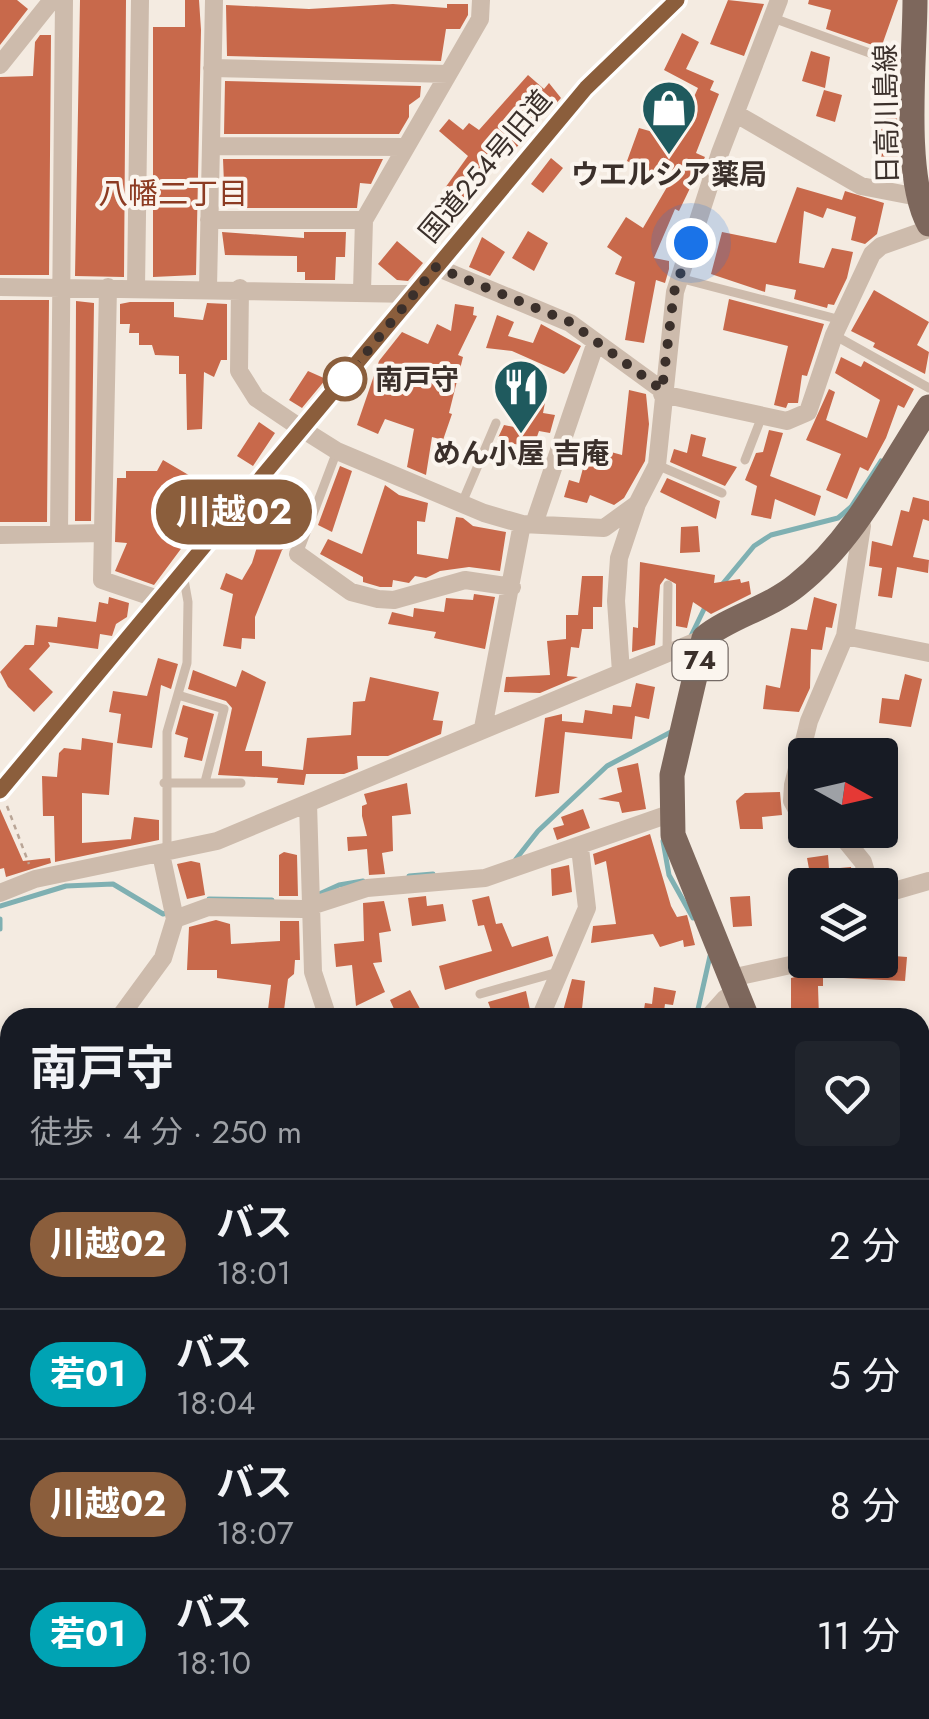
<!DOCTYPE html>
<html lang="ja">
<meta charset="utf-8">
<style>
:root{--surface:#171b24;--page:#20242c;--text:#f1f3f6;--muted:#9ea1a6;--line:#363941}
body{margin:0;font-family:Jost,"Noto Sans JP",sans-serif;background:var(--page);color:var(--text);height:100vh;display:flex;flex-direction:column;font-size:38px;white-space:nowrap}
*{box-sizing:border-box;margin:0}
p{font-size:32px;color:var(--muted)}
.icon{flex:none;width:55px;height:55px;fill:none;stroke:currentColor;stroke-width:2;stroke-linecap:round;stroke-linejoin:round}
.map{position:relative;flex:1;overflow:hidden}
.panel{position:absolute;left:0px;top:1008px;width:930px;height:712px;display:flex;flex-direction:column;background:var(--surface);border-radius:30px 30px 0 0;box-shadow:0 5px 15px #0003}
.panel>*{flex:none}
.badge{padding:0 20px;border-radius:32px;font-size:35px;line-height:65px}
.needle{width:65px;rotate:98deg}
.controls{position:absolute;left:788px;top:738px;display:grid;gap:20px}
.controls a{display:grid;place-items:center;width:110px;height:110px;border-radius:10px;background:var(--surface);box-shadow:0 5px 15px #0003;font-size:50px}
.you{position:absolute;width:50px;height:50px;margin:-25px;border:8px solid #fff;border-radius:50%;background:#1a73e8;box-shadow:0 0 0 15px #1a73e833}
.map>.badge{position:absolute;translate:-50% -50%;box-shadow:0 0 0 5px #fff}
.round{display:grid;place-items:center;flex:none;width:105px;height:105px;border-radius:10px;background:var(--page)}
.headline{display:flex;align-items:center;justify-content:space-between;height:170px;padding:0 30px}
h1{font-size:48px;font-weight:700;line-height:75px}
ul{padding:0;list-style:none}
li{display:flex;align-items:center;gap:30px;height:130px;padding:0 30px;border-top:2px solid var(--line)}
li div{flex:1}
li b{display:block;font-size:38px}
li em{font-style:normal}
li .badge{min-width:110px;font-weight:700;text-align:center}
.map>svg:first-child{display:block}
</style>
<div class="map">
<svg width="929" height="1719" viewBox="0 0 929 1719">
<rect width="100%" height="100%" fill="#f4ebe1"/>
<g fill="none" stroke-linecap="round" stroke-linejoin="round">
<path stroke="#7fb0b2" stroke-width="5" d="M 720,587 L 754,546 L 771,535 L 838,518 L 851,507 L 881,461
M 690,638 L 707,603
M 663,841 L 669,875 L 693,918
M 516,859 L 538,831 L 607,766 L 671,732
M 409,876 L 433,874
M 317,895 L 339,885 L 363,881
M 209,899 L 272,900
M 0,906 L 66,886 L 113,884 L 163,914 L 170,912
M 0,919 L 0,929
M 696,1018 L 710,956
M 870,1710 L 872,1719"/>
</g>
<path fill="#c8694b" d="M 0,0 L 17,0 L 28,9 L 0,45 Z
M 80,0 L 126,0 L 124,277 L 75,276 Z
M 185,0 L 199,0 L 201,30 L 196,275 L 153,277 L 153,27 L 185,27 Z
M 728,0 L 764,4 L 744,56 L 710,44 Z
M 809,0 L 898,0 L 881,48 L 826,29 L 831,10 L 808,4 Z
M 393,4 L 447,8 L 447,4 L 468,4 L 468,15 L 460,29 L 446,29 L 441,61 L 227,56 L 226,5 L 309,9 Z
M 682,33 L 699,42 L 686,69 L 714,81 L 710,90 L 719,94 L 696,153 L 705,157 L 679,211 L 675,209 L 654,258 L 669,261 L 669,269 L 665,283 L 656,280 L 644,343 L 625,340 L 635,282 L 615,274 L 622,257 L 607,247 L 626,217 L 643,228 L 670,182 L 627,161 L 639,128 L 653,132 L 661,117 L 668,116 L 682,123 L 698,88 L 664,70 Z
M 40,35 L 51,35 L 49,275 L 0,275 L 0,77 L 33,76 L 35,42 Z
M 811,51 L 830,57 L 825,88 L 802,81 Z
M 528,75 L 544,89 L 549,83 L 561,98 L 516,148 L 511,144 L 492,173 L 486,169 L 461,201 L 445,188 L 468,156 L 439,131 L 449,119 L 463,130 L 469,123 L 479,130 Z
M 225,81 L 421,86 L 420,97 L 409,105 L 409,117 L 399,134 L 224,134 Z
M 824,90 L 842,95 L 835,122 L 816,116 Z
M 889,91 L 896,91 L 898,164 L 893,163 L 892,173 L 877,172 L 880,129 L 885,130 Z
M 551,158 L 563,168 L 543,193 L 531,184 Z
M 223,159 L 383,159 L 371,184 L 360,183 L 357,208 L 225,208 Z
M 797,187 L 842,200 L 845,191 L 884,203 L 877,234 L 865,244 L 851,240 L 856,217 L 827,208 L 823,218 L 804,211 L 799,263 L 824,268 L 832,248 L 853,252 L 847,278 L 834,305 L 828,304 L 827,308 L 794,299 L 796,290 L 766,284 L 765,292 L 711,274 L 722,232 L 776,243 Z
M 528,231 L 548,243 L 534,271 L 512,258 Z
M 222,232 L 304,238 L 304,232 L 346,232 L 345,257 L 336,257 L 335,280 L 305,280 L 305,272 L 297,272 L 297,256 L 225,255 Z
M 482,237 L 505,252 L 490,276 L 469,267 Z
M 397,241 L 423,263 L 408,281 L 397,280 L 378,264 Z
M 874,290 L 929,322 L 917,345 L 929,352 L 925,374 L 873,347 L 875,343 L 851,331 Z
M 729,299 L 824,324 L 807,376 L 802,375 L 798,403 L 788,403 L 786,408 L 774,405 L 788,346 L 723,330 Z
M 0,300 L 49,300 L 47,522 L 0,522 Z
M 76,301 L 94,303 L 91,521 L 75,521 Z
M 130,302 L 174,302 L 174,317 L 203,320 L 207,303 L 227,304 L 227,360 L 221,360 L 214,377 L 204,372 L 202,429 L 187,430 L 186,374 L 179,374 L 179,356 L 155,355 L 152,345 L 139,345 L 139,333 L 129,333 L 130,324 L 120,324 L 120,304 Z
M 455,304 L 474,307 L 473,315 L 477,316 L 458,355 L 463,357 L 449,413 L 452,414 L 443,440 L 432,437 L 426,475 L 407,467 L 414,429 L 385,419 L 378,434 L 357,425 L 379,361 L 402,332 L 428,344 L 437,324 L 451,331 Z
M 497,315 L 514,322 L 508,336 L 533,343 L 541,324 L 581,346 L 568,370 L 564,374 L 512,351 L 486,348 Z
M 841,357 L 861,367 L 864,361 L 914,389 L 904,408 L 898,405 L 886,438 L 868,471 L 860,467 L 847,499 L 826,490 L 841,454 L 806,440 L 829,389 L 835,392 L 826,420 L 867,438 L 880,400 L 835,373 Z
M 308,371 L 326,379 L 302,408 L 289,400 Z
M 527,384 L 547,392 L 543,413 L 555,415 L 550,433 L 539,431 L 533,448 L 497,440 L 504,425 L 514,427 Z
M 629,390 L 646,394 L 649,424 L 645,461 L 624,498 L 614,505 L 590,495 L 587,503 L 564,497 L 569,480 L 579,483 L 589,446 L 622,455 Z
M 259,422 L 275,433 L 253,466 L 237,456 Z
M 769,430 L 783,433 L 770,476 L 821,496 L 815,516 L 775,499 L 771,519 L 751,515 L 757,486 L 745,480 L 756,453 L 763,452 Z
M 691,434 L 706,438 L 702,456 L 737,467 L 725,486 L 670,462 L 674,449 L 687,453 Z
M 163,460 L 216,491 L 198,526 L 154,585 L 115,571 L 127,543 L 115,542 L 117,478 L 126,478 L 126,471 L 157,471 Z
M 340,466 L 352,471 L 332,532 L 318,525 Z
M 667,478 L 720,501 L 716,519 L 660,492 Z
M 385,485 L 399,495 L 428,503 L 425,522 L 417,521 L 417,554 L 448,559 L 456,517 L 463,518 L 473,526 L 506,532 L 500,571 L 469,567 L 440,571 L 426,578 L 415,576 L 409,583 L 393,580 L 392,587 L 380,587 L 363,582 L 363,577 L 320,554 L 328,539 L 362,554 Z
M 913,497 L 929,501 L 929,521 L 923,519 L 913,557 L 929,560 L 928,573 L 897,567 L 892,598 L 878,596 L 882,568 L 869,566 L 872,541 L 892,546 L 901,510 L 909,512 Z
M 272,499 L 302,509 L 290,544 L 282,550 L 255,617 L 255,639 L 242,638 L 241,649 L 223,646 L 233,594 L 220,589 L 226,573 L 242,580 L 252,563 Z
M 698,526 L 700,552 L 680,553 L 681,527 Z
M 640,562 L 715,575 L 714,583 L 740,579 L 741,583 L 749,581 L 751,594 L 711,614 L 693,602 L 687,628 L 676,626 L 676,584 L 665,578 L 660,585 L 655,645 L 632,652 L 633,627 L 638,628 Z
M 582,576 L 603,576 L 602,607 L 593,607 L 593,629 L 582,629 L 579,648 L 571,647 L 567,676 L 578,677 L 540,693 L 504,692 L 506,677 L 550,675 L 547,641 L 566,639 L 566,615 L 578,615 Z
M 474,594 L 495,597 L 485,649 L 434,638 L 436,632 L 388,624 L 392,612 L 413,617 L 414,608 L 444,612 L 446,598 L 473,600 Z
M 109,597 L 129,603 L 127,617 L 116,624 L 112,636 L 100,634 L 98,649 L 48,642 L 50,646 L 29,669 L 53,692 L 34,712 L 8,687 L 0,672 L 25,645 L 34,645 L 36,625 L 57,627 L 58,617 L 96,622 L 99,602 L 108,604 Z
M 814,597 L 837,604 L 832,628 L 826,627 L 822,650 L 811,649 L 810,688 L 799,712 L 763,709 L 766,685 L 780,688 L 791,628 L 807,630 Z
M 158,658 L 178,664 L 171,689 L 161,685 L 152,748 L 117,743 L 121,714 L 109,712 L 113,691 L 147,696 Z
M 193,670 L 236,687 L 242,670 L 266,682 L 245,751 L 262,751 L 262,766 L 303,770 L 307,738 L 351,735 L 353,702 L 365,701 L 370,677 L 439,692 L 433,720 L 443,721 L 441,734 L 388,756 L 357,756 L 358,769 L 344,774 L 306,774 L 304,785 L 277,783 L 278,778 L 218,775 L 232,708 L 226,701 L 188,689 Z
M 905,674 L 922,679 L 911,727 L 879,723 L 882,698 L 899,700 Z
M 636,683 L 655,687 L 649,719 L 635,716 L 632,739 L 565,732 L 559,793 L 535,797 L 545,718 L 562,714 L 562,721 L 583,723 L 585,710 L 612,714 L 613,705 L 631,707 Z
M 183,705 L 214,714 L 202,761 L 184,757 L 188,738 L 175,734 Z
M 82,738 L 113,743 L 109,795 L 82,793 L 82,843 L 131,839 L 130,846 L 55,862 L 54,816 L 43,816 L 42,776 L 57,777 L 59,753 L 64,748 L 81,750 Z
M 638,763 L 646,809 L 622,813 L 619,802 L 598,799 L 622,792 L 617,768 Z
M 407,783 L 411,814 L 392,816 L 393,851 L 382,853 L 385,874 L 369,875 L 367,849 L 348,851 L 347,837 L 367,836 L 362,816 L 362,806 L 367,804 L 364,794 Z
M 780,792 L 782,815 L 762,817 L 763,829 L 740,829 L 736,801 L 740,797 L 745,793 Z
M 0,809 L 23,861 L 50,858 L 51,863 L 6,877 L 4,868 L 0,869 Z
M 583,809 L 590,828 L 557,840 L 553,828 L 564,825 L 561,817 Z
M 134,817 L 159,820 L 159,840 L 130,846 Z
M 650,834 L 671,906 L 677,917 L 687,915 L 695,945 L 684,947 L 683,940 L 660,947 L 653,934 L 591,943 L 593,926 L 616,924 L 606,861 L 595,865 L 593,854 Z
M 284,852 L 297,855 L 298,896 L 279,896 L 279,855 Z
M 828,855 L 829,869 L 851,867 L 854,885 L 812,885 L 807,858 Z
M 191,861 L 200,863 L 205,895 L 187,899 L 177,864 Z
M 569,865 L 572,892 L 552,896 L 551,869 Z
M 426,896 L 427,906 L 443,904 L 446,921 L 412,926 L 408,898 Z
M 489,896 L 496,924 L 502,923 L 512,947 L 548,936 L 553,956 L 445,990 L 439,966 L 492,951 L 484,925 L 478,926 L 472,900 Z
M 750,896 L 752,926 L 733,927 L 730,897 Z
M 384,901 L 391,931 L 379,933 L 382,962 L 373,963 L 385,992 L 356,1006 L 352,965 L 336,967 L 334,944 L 364,941 L 363,903 Z
M 216,920 L 230,924 L 231,944 L 280,941 L 280,921 L 299,921 L 300,960 L 295,960 L 294,974 L 288,979 L 283,1018 L 267,1018 L 271,985 L 217,978 L 217,970 L 187,970 L 189,927 Z
M 880,955 L 907,957 L 905,981 L 823,977 L 823,986 L 818,986 L 819,1018 L 791,1018 L 791,978 L 817,972 L 825,963 L 862,963 L 880,960 Z
M 572,979 L 585,981 L 581,1018 L 561,1018 Z
M 654,987 L 676,991 L 673,1005 L 665,1004 L 663,1018 L 643,1016 L 645,1003 L 652,1004 Z
M 410,990 L 425,1018 L 398,1018 L 390,1000 Z
M 526,991 L 530,1010 L 494,1018 L 488,1002 Z"/>
<g fill="none" stroke-linecap="round" stroke-linejoin="round">
<path stroke="#b9a596" stroke-width="2.5" stroke-dasharray="5 5" stroke-linecap="butt" d="M 7,806 L 29,864"/>
<path stroke="#cdbbac" stroke-width="9" d="M 773,18 L 911,68
M 679,278 L 841,320
M 834,335 L 929,388
M 745,460 L 762,416
M 657,465 L 722,493
M 462,503 L 496,423
M 298,554 L 337,451
M 667,652 L 668,585
M 178,695 L 224,709 L 205,782
M 164,783 L 241,783
M 167,850 L 167,732 L 187,663 L 188,602 L 183,574
M 480,994 L 558,972
M 920,1348 L 929,1335
M 368,1719 L 368,1710"/>
<path stroke="#cdbbac" stroke-width="18" d="M 0,65 L 52,0
M 212,68 L 448,74
M 738,115 L 861,186 L 918,197
M 211,146 L 404,147
M 209,220 L 364,220
M 436,267 L 570,323 L 662,390
M 0,287 L 415,294
M 108,287 L 102,580 L 161,600
M 136,288 L 140,0
M 208,288 L 214,0
M 240,288 L 239,371 L 256,398 L 302,429 L 337,451 L 484,513 L 522,524 L 604,528 L 637,504 L 657,465 L 675,292 L 720,153 L 779,0
M 362,291 L 364,220 L 480,19 L 481,0
M 662,394 L 787,421 L 808,412 L 834,335 L 872,254 L 881,246 L 929,229
M 534,524 L 596,342
M 59,534 L 64,0
M 0,535 L 103,533
M 298,554 L 351,592 L 378,599 L 394,600 L 465,580 L 512,587
M 845,636 L 929,653
M 621,672 L 616,601 L 619,558 L 637,504
M 483,728 L 522,524
M 308,803 L 313,972 L 328,1018
M 805,811 L 797,810 L 792,801 L 793,785 L 809,721 L 845,636 L 862,526 L 859,516
M 837,830 L 863,862 L 870,885
M 161,854 L 175,919
M 0,893 L 35,879 L 217,841 L 704,638
M 880,895 L 929,881
M 731,978 L 813,960
M 119,1018 L 163,958 L 175,919 L 208,907 L 302,909 L 367,888 L 485,878 L 672,813
M 540,1018 L 587,908 L 580,848
M 0,1195 L 10,1196
M 0,1271 L 10,1244
M 0,1332 L 10,1335
M 920,1415 L 929,1414
M 0,1423 L 10,1416
M 0,1606 L 10,1608
M 920,1708 L 929,1708
M 571,1710 L 578,1719
M 70,1719 L 73,1710
M 294,1719 L 297,1710"/>
<path stroke="#cdbbac" stroke-width="20" d="M 0,791 L 587,88 L 677,0
M 709,1018 L 726,999 L 737,996
M 597,1719 L 598,1710"/>
<path stroke="#7d675c" stroke-width="25" d="M 915,0 C 915,57 902,176 929,224
M 747,1018 L 673,835 L 672,775 L 704,638 C 727,618 769,608 797,585 C 855,539 889,468 929,407
M 883,1710 L 885,1719"/>
</g>
<g fill="none" stroke-linecap="round" stroke-linejoin="round">
<g stroke="#fff" stroke-width="22">
<path id="line" d="M 0,791 L 586,88 L 677,0"/>
</g>
<use href="#line" stroke="#8b5e3c" stroke-width="15"/>
<path stroke="#3b302b" stroke-width="10" stroke-dasharray="0 18" d="M 345,379 L 436,267 L 570,322 L 662,390 L 674,292 L 691,243"/>
</g>
<defs>
<g id="shop-pin" transform="scale(2.875)"><path d="M0 17L-7.5 6A9.5 9.5 0 1 1 7.5 6Z" fill="#1f5a5e" stroke="#fbf5ee"/><path d="M-5-2.5h2.3a2.7 3.5 0 0 1 5.4 0H5L5.5 6h-11ZM-1.5-2.5h3a1.5 2.3 0 0 0-3 0Z" fill="#fff"/></g>
<g id="restaurant-pin" transform="scale(2.875)"><path d="M0 17L-7.5 6A9.5 9.5 0 1 1 7.5 6Z" fill="#1f5a5e" stroke="#fbf5ee"/><path d="M-5-6h1v4h1v-4h1v4h1v-4h1v5L-1.5 .5V6h-2V.5L-5-1ZM5-6V6H3V1.5H1.5Q1.5-4 5-6Z" fill="#fff"/></g>
</defs>
<g fill-rule="evenodd">
<use href="#shop-pin" x="669" y="108"/>
<use href="#restaurant-pin" x="521" y="387"/>
</g>
<circle fill="#fff" stroke="#8b5e3c" stroke-width="5" cx="345" cy="379" r="20"/>
<g text-anchor="middle" stroke-width="8" stroke-linejoin="round" paint-order="stroke">
<rect fill="#fbf5ee" stroke="#756b66" stroke-width="2.5" x="672.5" y="640" width="55" height="40" rx="8"/>
<g font-size="25" font-weight="bold" fill="#3b302b">
<text x="700" y="669">74</text>
</g>
<g font-size="28" fill="#3b302b" stroke="#fbf5ee">
<text transform="translate(886 114) rotate(-91)" y="10">日高川島線</text>
<text transform="translate(485 166) rotate(-50)" y="10">国道254号旧道</text>
</g>
<g font-size="28" font-weight="bold" fill="#3b302b" stroke="#fbf5ee">
<text x="669" y="184">ウエルシア薬局</text>
<text x="521" y="463">めん小屋 吉庵</text>
</g>
<g font-size="28" font-weight="bold" fill="#3b302b" stroke="#fbf5ee" text-anchor="start">
<text x="375" y="389">南戸守</text>
</g>
<g font-size="30" fill="#8c3b22" stroke="#fbf5ee">
<text x="173" y="204">八幡二丁目</text>
</g>
</g>
</svg>
<div class="controls">
<a><svg class="needle" viewBox="-14 -14 28 28"><path d="M0-13l5 13h-10z" fill="#e53935"/><path d="M0 13l5-13h-10z" fill="#9ea1a6"/></svg></a>
<a><svg class="icon" aria-label="layers" viewBox="0 0 24 24"><path d="M12 4l9 5-9 5-9-5zM3 14l9 5 9-5"/></svg></a>
</div>
<div class="you" style="left:691px;top:243px"></div>
<b class="badge" style="left:234px;top:512px;background:#8b5e3c;color:#fff">川越02</b>
<section class="panel">
<div class="headline"><div><h1>南戸守</h1><p>徒歩 · 4 分 · 250 m</p></div><a class="round"><svg class="icon" aria-label="heart" viewBox="0 0 24 24"><path d="M12 20l-8-8c-3-5 5-10 8-4 3-6 11-1 8 4z"/></svg></a></div>
<ul>
<li><span class="badge" style="background:#8b5e3c;color:#fff">川越02</span><div><b>バス</b><p>18:01</p></div><em>2 分</em></li>
<li><span class="badge" style="background:#00a3b4;color:#fff">若01</span><div><b>バス</b><p>18:04</p></div><em>5 分</em></li>
<li><span class="badge" style="background:#8b5e3c;color:#fff">川越02</span><div><b>バス</b><p>18:07</p></div><em>8 分</em></li>
<li><span class="badge" style="background:#00a3b4;color:#fff">若01</span><div><b>バス</b><p>18:10</p></div><em>11 分</em></li>
</ul>
</section>
</div>
